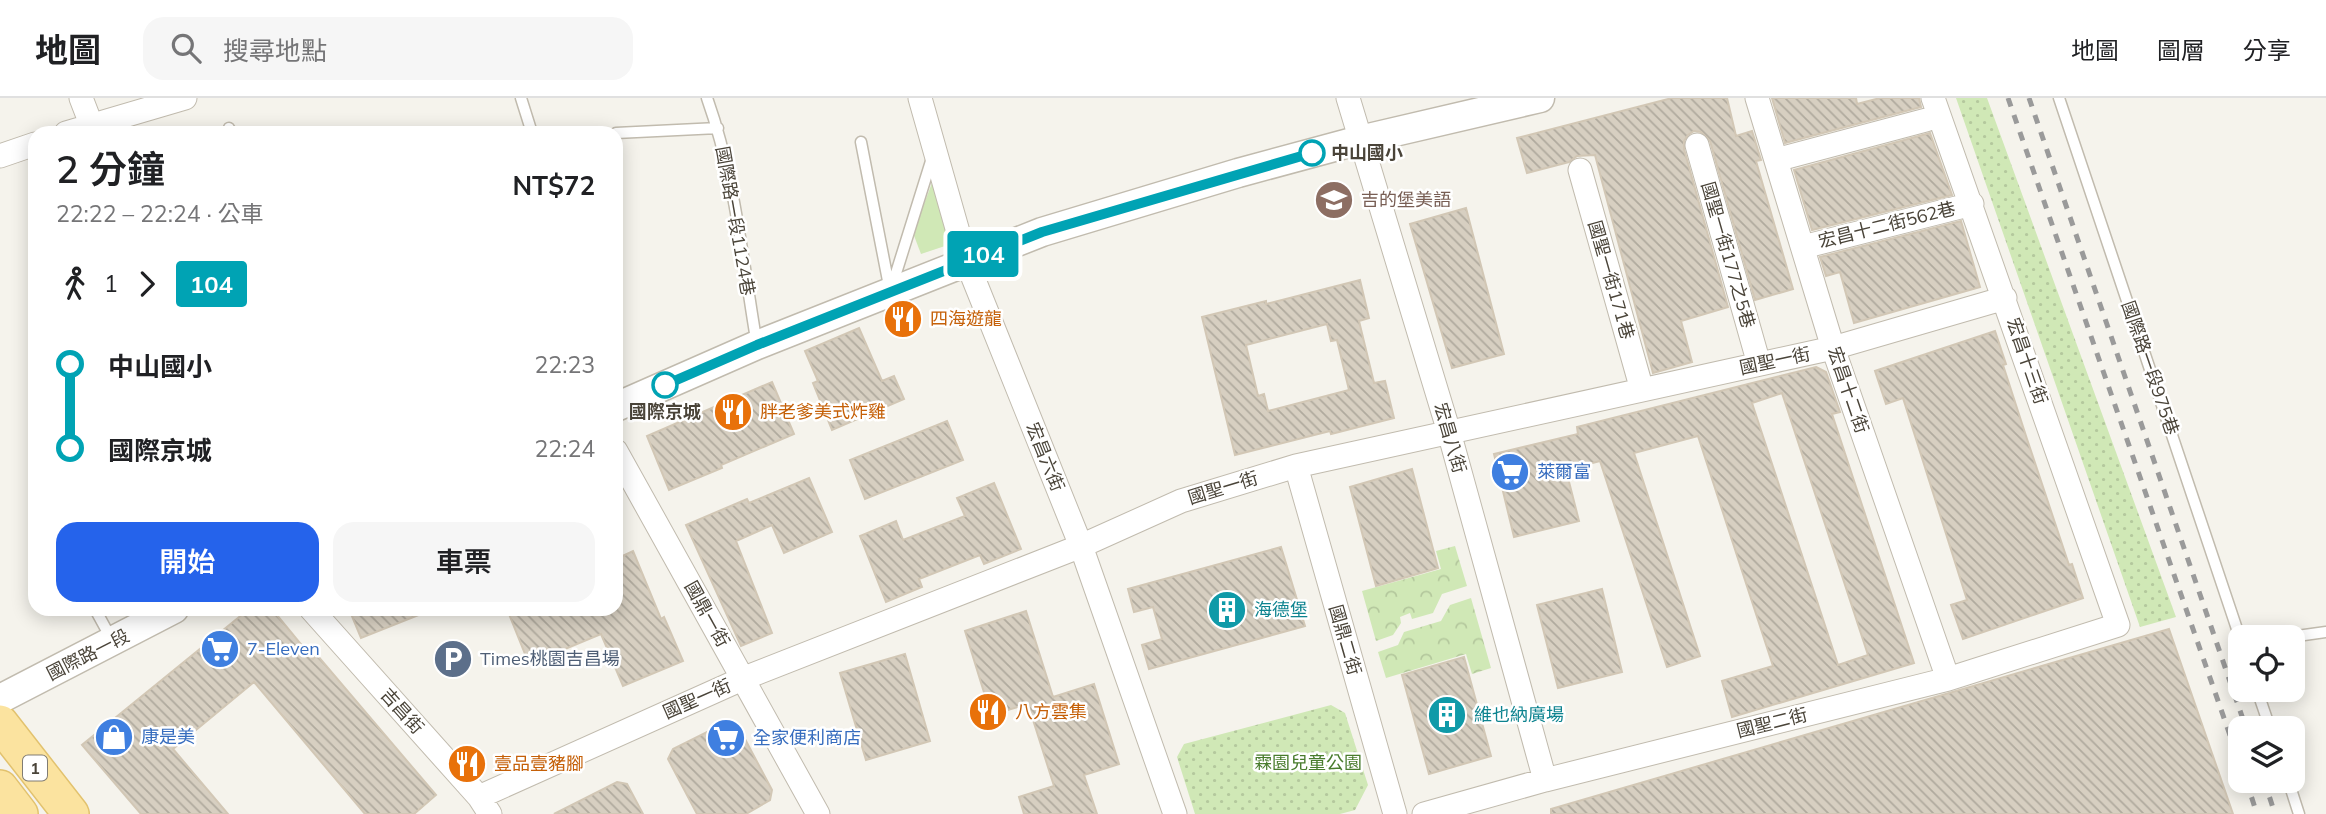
<!DOCTYPE html>
<html lang="zh-TW">
<meta charset="utf-8">
<style>
:root{--surface:#fff;--page:#f6f6f6;--text:#202124;--muted:#757577;--line:#e0e0e0;--accent:#2563eb}
body{margin:0;font-family:Mulish,"Noto Sans TC",sans-serif;background:var(--page);color:var(--text);height:100vh;display:flex;flex-direction:column;font-size:26px;white-space:nowrap}
*{box-sizing:border-box;margin:0}
p{font-size:23px;color:var(--muted)}
.icon{flex:none;width:38px;height:38px;fill:none;stroke:currentColor;stroke-width:2;stroke-linecap:round;stroke-linejoin:round}
.map{position:relative;flex:1;overflow:hidden}
.details{position:absolute;left:28px;top:28px;width:595px;height:490px;display:flex;flex-direction:column;background:var(--surface);border-radius:21px;box-shadow:0 4px 18px #0003}
.details>*{flex:none}
.badge{padding:0 14px;border-radius:5px;font-size:24px;line-height:46px}
.controls{position:absolute;left:2228px;top:527px;display:grid;gap:14px}
.controls a{display:grid;place-items:center;width:77px;height:77px;border-radius:14px;background:var(--surface);box-shadow:0 4px 18px #0003;font-size:35px}
.map>.badge{position:absolute;translate:-50% -50%;box-shadow:0 0 0 4px #fff}
.legs{display:flex;align-items:center;gap:10px;height:77px;padding:0 28px;font-size:23px}
.legs p{margin-inline-start:auto}
.summary{display:flex;align-items:center;justify-content:space-between;height:119px;padding:0 28px}
h1{font-size:38px;font-weight:600;line-height:52px}
.cta{display:flex;gap:14px;margin-top:auto;padding:14px 28px}
.cta a{flex:1;height:80px;border-radius:21px;background:var(--accent);color:#fff;font-size:28px;font-weight:600;line-height:80px;text-align:center}
.cta a+a{background:var(--page);color:var(--text)}
ul{padding:0 28px;list-style:none}
li{display:flex;align-items:center;gap:24px;height:84px;font-size:26px}
li i{display:grid;place-items:center;width:10px;height:100%;margin:0 9px;background:currentColor}
li i::after{content:'';width:18px;height:18px;margin:-9px;border:5px solid;border-radius:50%;background:var(--surface)}
li p{margin-inline-start:auto}
li:first-child i{background:linear-gradient(#0000 50%,currentColor 0)}
li:last-child i{background:linear-gradient(currentColor 50%,#0000 0)}
header{display:flex;align-items:center;gap:42px;box-sizing:border-box;height:98px;padding:0 35px;background:var(--surface);border-bottom:2px solid var(--line)}
header strong{font-size:33px}
nav{display:flex;gap:38px;margin-inline-start:auto;font-size:24px}
.search{width:490px;height:63px;background:var(--page);display:flex;align-items:center;gap:18px;box-sizing:border-box;padding:0 24px;border-radius:21px;color:var(--muted);font-size:26px}
.map>svg:first-child{display:block}
</style>
<header>
<strong>地圖</strong>
<div class="search"><svg class="icon" aria-label="search" viewBox="0 0 24 24"><circle cx="10" cy="10" r="6"/><path d="M15 15l6 6"/></svg>搜尋地點</div>
<nav><a>地圖</a><a>圖層</a><a>分享</a></nav>
</header>
<div class="map">
<svg width="2326" height="716" viewBox="0 0 2326 716">
<defs>
<pattern id="forest-crowns" width="20" height="18" patternUnits="userSpaceOnUse" patternTransform="scale(1.75)"><rect width="20" height="18" fill="#d0e8b6"/><path d="M2 6a3 3 0 1 1 6 0M12 15a3 3 0 1 1 6 0" fill="none" stroke="#b4c89d"/></pattern>
<pattern id="park-dots" width="8" height="8" patternUnits="userSpaceOnUse" patternTransform="scale(1.75)"><rect width="8" height="8" fill="#d0e8b6"/><path d="M2 2h.1M6 6h.1" fill="none" stroke="#b4c89d" stroke-width="1.8" stroke-linecap="round"/></pattern>
<pattern id="building-back-hatch" width="6" height="6" patternUnits="userSpaceOnUse" patternTransform="scale(1.75)"><rect width="6" height="6" fill="#d7cfc1"/><path d="M-1 5l2 2M0 0l6 6M5-1l2 2" fill="none" stroke="#b0aa9e"/></pattern>
</defs>
<rect width="100%" height="100%" fill="#f5f3ec"/>
<path fill="#d0e8b6" d="M 935,77 L 951,146 L 921,156 L 913,135 Z"/>
<path fill="url(#forest-crowns)" d="M 1455,448 L 1467,488 L 1442,496 L 1433,515 L 1412,521 L 1410,515 L 1400,519 L 1401,525 L 1393,537 L 1376,543 L 1362,493 L 1441,471 L 1436,453 Z
M 1471,500 L 1491,570 L 1472,576 L 1466,556 L 1386,580 L 1378,554 L 1398,547 L 1404,534 L 1441,523 L 1450,507 Z"/>
<path fill="url(#park-dots)" d="M 1956,0 L 1987,0 L 2176,519 L 2140,529 Z
M 1331,607 L 1345,615 L 1368,687 L 1355,712 L 1340,716 L 1195,716 L 1177,659 L 1184,646 Z"/>
<path fill="url(#building-back-hatch)" stroke="#d2c7b5" stroke-width="2" fill-rule="evenodd" d="M 1672,0 L 1727,0 L 1736,38 L 1752,33 L 1761,62 L 1756,63 L 1793,191 L 1755,202 L 1710,43 L 1701,34 L 1694,33 L 1688,37 L 1684,43 L 1684,51 L 1728,209 L 1681,223 L 1692,264 L 1653,275 L 1595,57 L 1577,58 L 1569,64 L 1527,75 L 1517,40 Z
M 1772,0 L 1856,0 L 1857,6 L 1880,0 L 1919,0 L 1921,9 L 1785,45 Z
M 1930,35 L 1952,97 L 1812,132 L 1794,72 Z
M 1466,110 L 1504,256 L 1452,270 L 1410,126 Z
M 1961,123 L 1980,189 L 1854,225 L 1840,174 L 1826,178 L 1820,159 Z
M 1360,182 L 1369,220 L 1359,223 L 1374,285 L 1385,283 L 1394,320 L 1331,336 L 1330,333 L 1235,357 L 1202,219 L 1266,203 L 1266,206 ZM 1327,226 L 1331,243 L 1337,242 L 1349,292 L 1268,313 L 1264,296 L 1258,298 L 1246,247 Z
M 859,230 L 882,283 L 894,278 L 904,301 L 832,332 L 813,285 L 818,283 L 805,253 Z
M 1995,233 L 2006,266 L 2003,267 L 2027,341 L 2069,467 L 2072,466 L 2083,500 L 1963,541 L 1951,507 L 1967,502 L 1903,300 L 1886,306 L 1875,273 Z
M 1816,269 L 1826,274 L 1840,314 L 1832,316 L 1914,565 L 1732,619 L 1722,583 L 1773,568 L 1698,338 L 1634,355 L 1700,558 L 1667,569 L 1600,363 L 1566,372 L 1579,423 L 1514,439 L 1494,356 L 1578,336 L 1577,329 ZM 1782,295 L 1868,557 L 1838,567 L 1752,305 Z
M 772,284 L 794,336 L 721,367 L 722,370 L 669,392 L 647,338 Z
M 947,323 L 963,362 L 865,401 L 850,362 Z
M 1412,371 L 1438,470 L 1376,488 L 1350,389 Z
M 809,380 L 832,434 L 784,455 L 772,427 L 736,443 L 772,535 L 741,548 L 686,427 L 747,401 L 749,405 Z
M 994,385 L 1021,451 L 984,466 L 980,457 L 919,481 L 922,489 L 886,504 L 860,438 L 896,423 L 903,442 L 965,418 L 957,400 Z
M 1281,449 L 1305,528 L 1149,571 L 1142,547 L 1162,541 L 1153,509 L 1134,514 L 1128,491 Z
M 633,453 L 661,521 L 664,519 L 683,563 L 623,588 L 601,536 L 529,566 L 507,511 L 616,511 L 616,461 Z
M 1602,491 L 1622,574 L 1558,590 L 1537,507 Z
M 249,511 L 272,511 L 313,561 L 317,557 L 436,697 L 414,716 L 365,716 L 254,584 L 173,651 L 228,716 L 141,716 L 82,647 Z
M 349,511 L 431,511 L 431,512 L 361,540 Z
M 1026,513 L 1053,599 L 1094,586 L 1119,666 L 1084,677 L 1097,716 L 1024,716 L 1019,699 L 1054,688 L 1028,606 L 991,617 L 965,533 Z
M 2169,531 L 2233,716 L 1551,716 L 1551,711 Z
M 905,556 L 930,643 L 866,662 L 840,575 Z
M 1464,559 L 1491,658 L 1429,676 L 1402,577 Z
M 727,624 L 737,626 L 772,692 L 770,702 L 746,716 L 697,716 L 668,661 L 673,651 Z
M 617,684 L 627,686 L 643,716 L 554,716 Z"/>
<g fill="none" stroke-linecap="round" stroke-linejoin="round">
<g stroke="#c1bbae" stroke-width="13">
<path id="service" d="M 521,0 L 532,35
M 707,0 C 735,78 743,165 757,247
M 2059,0 L 2240,540
M 229,30 L 231,35
M 616,35 L 718,30
M 861,44 L 890,193
M 892,188 L 932,60
M 95,511 L 112,542
M 2290,539 L 2326,534
M 2257,592 L 2270,630
M 2288,682 L 2299,716"/>
</g>
<g stroke="#c1bbae" stroke-width="25">
<path id="minor" d="M 81,0 L 91,26
M 920,0 L 966,162 L 1081,448 L 1175,716
M 1348,0 L 1449,334 L 1545,682
M 1757,0 L 1833,250 L 1948,581
M 66,35 L 185,0
M 1697,47 L 1759,266
M 0,58 L 35,46
M 1776,62 L 1926,22
M 1580,72 L 1642,292
M 1803,149 L 1972,106
M 616,353 L 818,716
M 1296,368 L 1395,716
M 311,511 L 479,699 L 490,716
M 479,699 L 742,581 L 1081,448 L 1181,403 L 1296,368 L 1833,250 L 2005,200
M 1424,716 L 1545,682 L 1948,581 L 2118,527 L 1933,0"/>
</g>
<g stroke="#c1bbae" stroke-width="31">
<path id="tertiary" d="M 616,309 L 757,247 L 1042,134 L 1238,75 L 1360,42 L 1540,0
M 0,601 L 174,511"/>
</g>
<g stroke="#e2c26e" stroke-width="38">
<path id="primary" d="M 0,625 L 71,716
M 0,690 L 20,716"/>
</g>
<use href="#service" stroke="#fff" stroke-width="10"/>
<use href="#minor" stroke="#fff" stroke-width="23"/>
<use href="#tertiary" stroke="#fff" stroke-width="28"/>
<use href="#primary" stroke="#fbe39f" stroke-width="35"/>
<path stroke="#9a9a9a" stroke-width="5" stroke-dasharray="9 9" stroke-linecap="butt" d="M 2008,0 L 2240,666
M 2029,0 L 2246,630
M 2246,682 L 2257,716
M 2264,682 L 2275,716"/>
</g>
<g fill="none" stroke-linecap="round" stroke-linejoin="round">
<g stroke="#fff" stroke-width="16">
<path id="line-1" d="M 665,287 L 757,247 L 1042,134 L 1312,55"/>
</g>
<use href="#line-1" stroke="#00a3b4" stroke-width="10"/>
</g>
<defs>
<g id="school-disc" transform="scale(2.0125)"><circle r="9.5" fill="#8d6e63" stroke="#fff"/><path d="M0-5L7-2L0 1L-7-2ZM-4 1L0 2.5L4 1V4Q0 6-4 4Z" fill="#fff"/></g>
<g id="restaurant-disc" transform="scale(2.0125)"><circle r="9.5" fill="#e8710a" stroke="#fff"/><path d="M-5-6h1v4h1v-4h1v4h1v-4h1v5L-1.5 .5V6h-2V.5L-5-1ZM5-6V6H3V1.5H1.5Q1.5-4 5-6Z" fill="#fff"/></g>
<g id="supermarket-disc" transform="scale(2.0125)"><circle r="9.5" fill="#3f7fe0" stroke="#fff"/><path d="M-6-5.5h2.5l.6 2H6L4.5 2H-2.5L-4.4-4H-6ZM-1.5 3.2a1.3 1.3 0 1 0 .1 0ZM3 3.2a1.3 1.3 0 1 0 .1 0Z" fill="#fff"/></g>
<g id="building-disc" transform="scale(2.0125)"><circle r="9.5" fill="#0f9aa8" stroke="#fff"/><path d="M-4-6H4V6H1V3H-1V6H-4ZM-2.5-4.3h1.7v1.8h-1.7ZM.8-4.3h1.7v1.8H.8ZM-2.5-1h1.7V.8h-1.7ZM.8-1h1.7V.8H.8Z" fill="#fff"/></g>
<g id="parking-disc" transform="scale(2.0125)"><circle r="9.5" fill="#5c6f8a" stroke="#fff"/><path d="M-3.5-5.5H1a3.5 3.5 0 0 1 0 7H-1V5.5H-3.5ZM-1-3.4V-.6H.8a1.4 1.4 0 0 0 0-2.8Z" fill="#fff"/></g>
<g id="shop-disc" transform="scale(2.0125)"><circle r="9.5" fill="#3f7fe0" stroke="#fff"/><path d="M-5-2.5h2.3a2.7 3.5 0 0 1 5.4 0H5L5.5 6h-11ZM-1.5-2.5h3a1.5 2.3 0 0 0-3 0Z" fill="#fff"/></g>
</defs>
<g fill-rule="evenodd">
<use href="#school-disc" x="1334" y="102"/>
<use href="#restaurant-disc" x="903" y="221"/>
<use href="#restaurant-disc" x="733" y="314"/>
<use href="#supermarket-disc" x="1510" y="374"/>
<use href="#building-disc" x="1227" y="512"/>
<use href="#supermarket-disc" x="220" y="551"/>
<use href="#parking-disc" x="453" y="561"/>
<use href="#restaurant-disc" x="988" y="614"/>
<use href="#building-disc" x="1447" y="617"/>
<use href="#shop-disc" x="114" y="639"/>
<use href="#supermarket-disc" x="726" y="640"/>
<use href="#restaurant-disc" x="467" y="666"/>
</g>
<g fill="#fff" stroke="#00a3b4" stroke-width="3.5">
<circle cx="1312" cy="55" r="12"/>
<circle cx="665" cy="287" r="12"/>
</g>
<g text-anchor="middle" stroke-width="5" stroke-linejoin="round" paint-order="stroke">
<rect fill="#fff" stroke="#807c74" stroke-width="2" x="23" y="657.5" width="24" height="25" rx="5"/>
<g font-size="16" font-weight="bold" fill="#4a4439">
<text x="35" y="676">1</text>
</g>
<g font-size="18" font-weight="bold" fill="#4a4439" stroke="#fff" text-anchor="start">
<text x="1331" y="61">中山國小</text>
<text x="665" y="320" text-anchor="middle">國際京城</text>
</g>
<g font-size="18" fill="#785e54" stroke="#fff" text-anchor="start">
<text x="1361" y="108">吉的堡美語</text>
</g>
<g font-size="18" fill="#4a4439" stroke="#fff">
<text transform="translate(735 123) rotate(80)" y="6">國際路一段1124巷</text>
<text transform="translate(1887 127) rotate(-14)" y="6">宏昌十二街562巷</text>
<text transform="translate(1728 157) rotate(74)" y="6">國聖一街177之5巷</text>
<text transform="translate(1611 182) rotate(74)" y="6">國聖一街171巷</text>
<text transform="translate(1775 263) rotate(-12)" y="6">國聖一街</text>
<text transform="translate(2027 263) rotate(71)" y="6">宏昌十三街</text>
<text transform="translate(2150 270) rotate(71)" y="6">國際路一段975巷</text>
<text transform="translate(1848 292) rotate(71)" y="6">宏昌十二街</text>
<text transform="translate(1450 340) rotate(74)" y="6">宏昌八街</text>
<text transform="translate(1045 359) rotate(68)" y="6">宏昌六街</text>
<text transform="translate(1223 390) rotate(-17)" y="6">國聖一街</text>
<text transform="translate(707 516) rotate(61)" y="6">國鼎一街</text>
<text transform="translate(1345 542) rotate(74)" y="6">國鼎二街</text>
<text transform="translate(88 557) rotate(-27)" y="6">國際路一段</text>
<text transform="translate(697 601) rotate(-24)" y="6">國聖一街</text>
<text transform="translate(402 613) rotate(48)" y="6">吉昌街</text>
<text transform="translate(1772 625) rotate(-14)" y="6">國聖二街</text>
</g>
<g font-size="18" fill="#c56008" stroke="#fff" text-anchor="start">
<text x="930" y="227">四海遊龍</text>
<text x="760" y="320">胖老爹美式炸雞</text>
<text x="1015" y="620">八方雲集</text>
<text x="494" y="672">壹品壹豬腳</text>
</g>
<g font-size="18" fill="#366cbe" stroke="#fff" text-anchor="start">
<text x="1537" y="380">萊爾富</text>
<text x="247" y="557">7-Eleven</text>
<text x="141" y="645">康是美</text>
<text x="753" y="646">全家便利商店</text>
</g>
<g font-size="18" fill="#0d838f" stroke="#fff" text-anchor="start">
<text x="1254" y="518">海德堡</text>
<text x="1474" y="623">維也納廣場</text>
</g>
<g font-size="18" fill="#4e5e75" stroke="#fff" text-anchor="start">
<text x="480" y="567">Times桃園吉昌場</text>
</g>
<g font-size="18" fill="#497c2d" stroke="#fff">
<text x="1308" y="671">霖園兒童公園</text>
</g>
</g>
</svg>
<div class="controls">
<a><svg class="icon" aria-label="locate" viewBox="0 0 24 24"><circle cx="12" cy="12" r="6"/><path d="M12 2v4M12 18v4M2 12h4M18 12h4"/></svg></a>
<a><svg class="icon" aria-label="layers" viewBox="0 0 24 24"><path d="M12 4l9 5-9 5-9-5zM3 14l9 5 9-5"/></svg></a>
</div>
<b class="badge" style="left:983px;top:156px;background:#00a3b4;color:#fff">104</b>
<section class="details">
<div class="summary"><div><h1>2 分鐘</h1><p>22:22 – 22:24 · 公車</p></div><b>NT$72</b></div>
<div class="legs"><svg class="icon" aria-label="walk" viewBox="0 0 24 24"><circle cx="13" cy="4" r="2"/><path d="M13 8l-2 6 4 7M11 14l-3 7M7 12l3-4h3l4 4"/></svg>1<svg class="icon" aria-label="forward" viewBox="0 0 24 24"><path d="M9 5l7 7-7 7"/></svg><b class="badge" style="background:#00a3b4;color:#fff">104</b></div>
<ul>
<li><i style="color:#00a3b4"></i><b>中山國小</b><p>22:23</p></li>
<li><i style="color:#00a3b4"></i><b>國際京城</b><p>22:24</p></li>
</ul>
<div class="cta"><a>開始</a><a>車票</a></div>
</section>
</div>
